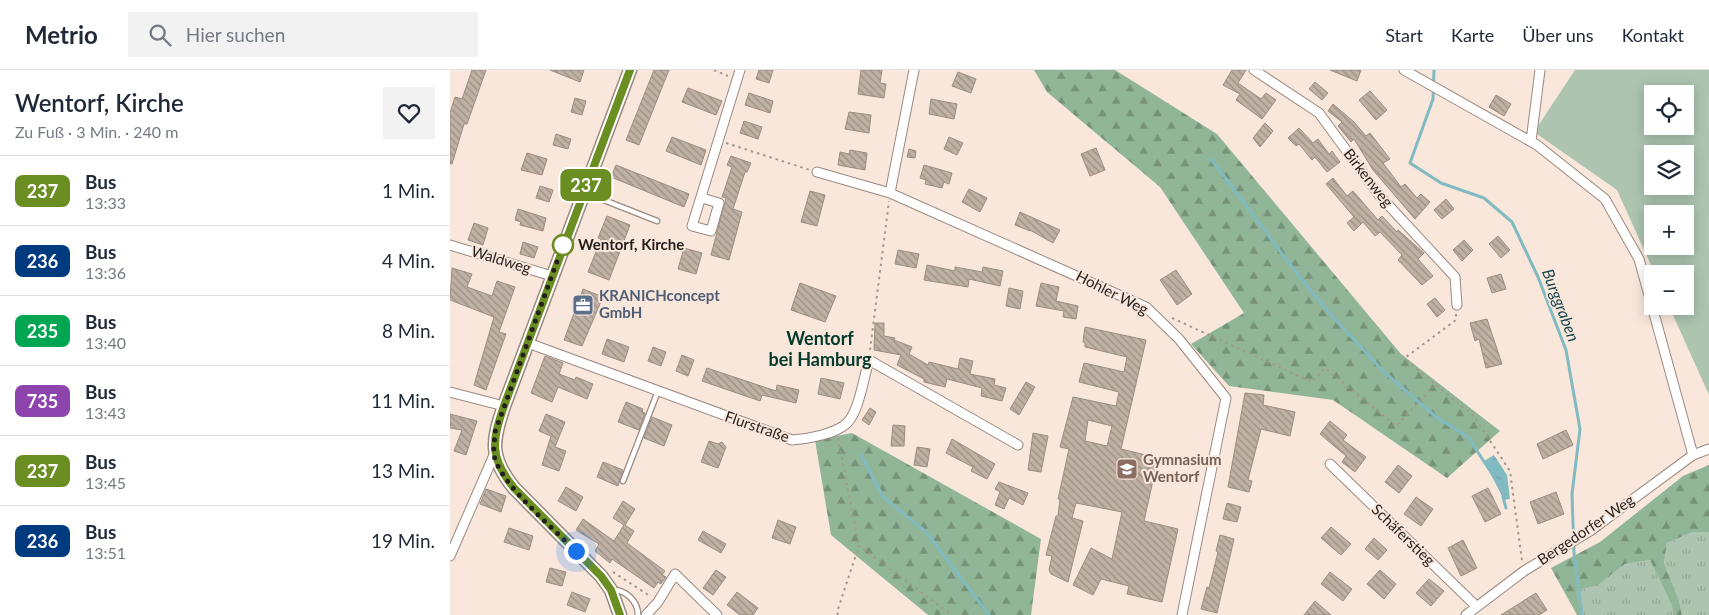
<!DOCTYPE html>
<html lang="de">
<meta charset="utf-8">
<style>
:root{--surface:#fff;--page:#f2f2f3;--text:#1f2937;--muted:#747a83;--line:#e0e1e3}
body{margin:0;font-family:Lato,sans-serif;background:var(--page);color:var(--text);height:100vh;display:flex;flex-direction:column;font-size:19px;white-space:nowrap}
*{box-sizing:border-box;margin:0}
p{font-size:16px;color:var(--muted)}
.icon{flex:none;width:28px;height:28px;fill:none;stroke:currentColor;stroke-width:2;stroke-linecap:round;stroke-linejoin:round}
.map{position:relative;flex:1;overflow:hidden}
.drawer{display:flex;flex-direction:column;background:var(--surface);width:450px}
.drawer>*{flex:none}
.badge{padding:0 10px;border-radius:8px;font-size:18px;line-height:32px}
.controls{position:absolute;left:1194px;top:15px;display:grid;gap:10px}
.controls a{display:grid;place-items:center;width:50px;height:50px;border-radius:0px;background:var(--surface);box-shadow:0 2px 12px #0003;font-size:25px}
.you{position:absolute;width:25px;height:25px;margin:-12px;border:4px solid #fff;border-radius:50%;background:#1a73e8;box-shadow:0 0 0 8px #1a73e833}
.map>.badge{position:absolute;translate:-50% -50%;box-shadow:0 0 0 2px #fff}
.round{display:grid;place-items:center;flex:none;width:52px;height:52px;border-radius:0px;background:var(--page)}
.head{display:flex;align-items:center;justify-content:space-between;height:85px;padding:0 15px}
h1{font-size:24px;font-weight:600;line-height:38px}
ul{padding:0;list-style:none}
li{display:flex;align-items:center;gap:15px;height:70px;padding:0 15px;border-top:1px solid var(--line)}
li div{flex:1}
li b{display:block;font-size:19px}
li em{font-style:normal}
li .badge{min-width:55px;font-weight:700;text-align:center}
header{display:flex;align-items:center;gap:30px;box-sizing:border-box;height:70px;padding:0 25px;background:var(--surface);border-bottom:1px solid var(--line)}
header strong{font-size:24px}
nav{display:flex;gap:28px;margin-inline-start:auto;font-size:18px}
.search{width:350px;height:45px;background:var(--page);display:flex;align-items:center;gap:12px;box-sizing:border-box;padding:0 18px;border-radius:0px;color:var(--muted);font-size:19px}
main{display:flex;flex:1;min-height:0}
.map>svg:first-child{display:block}
</style>
<header>
<strong>Metrio</strong>
<div class="search"><svg class="icon" aria-label="search" viewBox="0 0 24 24"><circle cx="10" cy="10" r="6"/><path d="M15 15l6 6"/></svg>Hier suchen</div>
<nav><a>Start</a><a>Karte</a><a>Über uns</a><a>Kontakt</a></nav>
</header>
<main>
<section class="drawer">
<div class="head"><div><h1>Wentorf, Kirche</h1><p>Zu Fuß · 3 Min. · 240 m</p></div><a class="round"><svg class="icon" aria-label="heart" viewBox="0 0 24 24"><path d="M12 20l-8-8c-3-5 5-10 8-4 3-6 11-1 8 4z"/></svg></a></div>
<ul>
<li><span class="badge" style="background:#6b8e23;color:#fff">237</span><div><b>Bus</b><p>13:33</p></div><em>1 Min.</em></li>
<li><span class="badge" style="background:#003b80;color:#fff">236</span><div><b>Bus</b><p>13:36</p></div><em>4 Min.</em></li>
<li><span class="badge" style="background:#00a651;color:#fff">235</span><div><b>Bus</b><p>13:40</p></div><em>8 Min.</em></li>
<li><span class="badge" style="background:#8e44ad;color:#fff">735</span><div><b>Bus</b><p>13:43</p></div><em>11 Min.</em></li>
<li><span class="badge" style="background:#6b8e23;color:#fff">237</span><div><b>Bus</b><p>13:45</p></div><em>13 Min.</em></li>
<li><span class="badge" style="background:#003b80;color:#fff">236</span><div><b>Bus</b><p>13:51</p></div><em>19 Min.</em></li>
</ul>
</section>
<div class="map">
<svg width="1259" height="545" viewBox="0 0 1259 545">
<defs>
<pattern id="grass-tufts" width="24" height="20" patternUnits="userSpaceOnUse" patternTransform="scale(1.25)"><rect width="24" height="20" fill="#acc4b0"/><path d="M3 7l-1-3M5 7V3M7 7l1-3M15 17l-1-3M17 17v-4M19 17l1-3" fill="none" stroke="#94a897"/></pattern>
<pattern id="forest-firs" width="22" height="20" patternUnits="userSpaceOnUse" patternTransform="scale(1.25)"><rect width="22" height="20" fill="#91b697"/><path d="M5 1l3.5 6h-7zM16 11l3.5 6h-7z" fill="#76937a"/></pattern>
<pattern id="water-ripples" width="26" height="14" patternUnits="userSpaceOnUse" patternTransform="scale(1.25)"><rect width="26" height="14" fill="#82bac2"/><path d="M2 4q2-2 4 0t4 0M15 11q2-2 4 0t4 0" fill="none" stroke="#709fa6"/></pattern>
<pattern id="building-back-hatch" width="6" height="6" patternUnits="userSpaceOnUse" patternTransform="scale(1.25)"><rect width="6" height="6" fill="#c0b1a5"/><path d="M-1 5l2 2M0 0l6 6M5-1l2 2" fill="none" stroke="#9c8f86"/></pattern>
</defs>
<rect width="100%" height="100%" fill="#f9e7dc"/>
<path fill="url(#grass-tufts)" d="M 1243,462 L 1259,462 L 1259,545 L 1232,545 L 1229,530 L 1214,493 L 1217,473 Z
M 1200,490 L 1222,536 L 1223,545 L 1131,545 L 1127,520 L 1147,516 L 1175,494 Z"/>
<path fill="url(#forest-firs)" d="M 584,0 L 665,0 L 767,64 L 951,284 L 1050,361 L 997,408 L 883,330 L 779,316 L 741,274 L 794,243 L 710,117 L 597,22 Z
M 402,363 L 591,469 L 581,545 L 478,545 L 381,465 L 365,370 Z
M 1259,395 L 1259,462 L 1243,462 L 1217,473 L 1214,493 L 1229,530 L 1232,545 L 1223,545 L 1222,536 L 1200,490 L 1175,494 L 1147,516 L 1127,520 L 1131,545 L 1127,545 L 1101,498 L 1150,472 L 1233,406 Z"/>
<path fill="#acc4b0" fill-rule="evenodd" d="M 1125,0 L 1259,0 L 1259,325 L 1219,236 L 1235,236 L 1235,204 L 1205,204 L 1167,120 L 1084,62 ZM 1202,24 L 1235,24 L 1235,56 L 1202,56 ZM 1202,84 L 1235,84 L 1235,116 L 1202,116 ZM 1202,144 L 1235,144 L 1235,176 L 1202,176 Z"/>
<path fill="url(#water-ripples)" d="M 1044,385 L 1057,405 L 1060,429 L 1054,430 L 1034,391 Z"/>
<g fill="none" stroke-linecap="round" stroke-linejoin="round">
<path stroke="#82bac2" stroke-width="3" d="M 984,0 L 983,29 L 960,93 L 991,113 L 1034,128 L 1062,152 L 1088,207 L 1116,280 L 1130,359 L 1122,424 L 1124,483 L 1132,545
M 761,89 L 848,205 L 881,245 L 934,302 L 986,347 L 1018,367 L 1046,410
M 411,385 L 433,427 L 476,462 L 539,545
M 1053,427 L 1056,438"/>
</g>
<path fill="url(#building-back-hatch)" stroke="#9c8d81" fill-rule="evenodd" d="M 22,0 L 36,0 L 17,54 L 14,54 L 2,94 L 0,94 L 0,43 L 5,27 L 12,29 Z
M 100,0 L 134,0 L 130,12 Z
M 204,0 L 219,0 L 189,75 L 176,70 Z
M 309,0 L 323,0 L 319,13 L 306,9 Z
M 411,0 L 432,0 L 430,13 L 436,14 L 434,28 L 408,24 Z
M 782,0 L 796,0 L 788,13 L 811,29 L 816,23 L 826,30 L 812,49 L 786,30 L 790,24 L 773,15 Z
M 880,0 L 911,0 L 907,11 Z
M 508,2 L 526,9 L 521,23 L 502,16 Z
M 865,12 L 878,23 L 872,30 L 859,19 Z
M 238,18 L 272,31 L 266,45 L 232,32 Z
M 920,21 L 937,40 L 926,50 L 909,30 Z
M 299,23 L 323,31 L 320,43 L 295,35 Z
M 1046,25 L 1061,34 L 1054,46 L 1039,37 Z
M 125,28 L 136,31 L 132,45 L 121,42 Z
M 481,29 L 507,34 L 504,49 L 479,44 Z
M 883,34 L 904,52 L 916,66 L 920,63 L 940,89 L 933,93 L 951,117 L 955,114 L 967,128 L 971,124 L 980,132 L 965,149 L 923,100 L 904,69 L 901,72 L 888,56 L 892,52 L 878,41 Z
M 399,42 L 421,45 L 419,63 L 395,59 Z
M 294,51 L 312,57 L 308,69 L 290,63 Z
M 815,53 L 823,61 L 810,77 L 803,68 Z
M 849,58 L 863,73 L 868,69 L 879,84 L 882,81 L 890,92 L 877,102 L 865,87 L 862,90 L 849,74 L 846,76 L 838,68 Z
M 106,64 L 121,69 L 118,79 L 103,75 Z
M 222,67 L 256,80 L 251,95 L 216,81 Z
M 499,67 L 513,73 L 507,85 L 494,79 Z
M 646,78 L 655,100 L 640,106 L 631,84 Z
M 459,79 L 466,81 L 465,88 L 457,87 Z
M 400,80 L 417,83 L 415,100 L 388,95 L 390,82 L 399,84 Z
M 77,83 L 97,89 L 92,105 L 71,100 Z
M 281,86 L 301,93 L 297,102 L 295,102 L 283,139 L 292,142 L 279,190 L 261,185 L 276,128 L 272,127 L 282,97 L 277,95 Z
M 166,95 L 239,124 L 234,137 L 161,107 Z
M 474,95 L 502,103 L 499,114 L 494,112 L 492,118 L 475,114 L 476,110 L 470,108 Z
M 883,108 L 897,126 L 903,121 L 928,150 L 932,146 L 947,162 L 948,160 L 974,183 L 968,189 L 983,206 L 972,215 L 948,190 L 952,185 L 930,162 L 925,166 L 913,152 L 904,161 L 897,153 L 904,147 L 876,114 Z
M 90,116 L 103,120 L 99,132 L 86,128 Z
M 519,119 L 537,128 L 530,142 L 512,132 Z
M 360,121 L 375,125 L 367,156 L 351,152 Z
M 996,129 L 1004,139 L 992,149 L 984,140 Z
M 68,139 L 96,148 L 93,161 L 70,155 L 71,152 L 65,150 Z
M 570,142 L 610,160 L 603,173 L 580,160 L 580,161 L 565,155 Z
M 157,146 L 180,155 L 159,210 L 138,202 L 151,169 L 148,168 Z
M 24,153 L 38,158 L 33,175 L 18,170 Z
M 1048,166 L 1060,180 L 1051,188 L 1039,174 Z
M 1014,170 L 1023,180 L 1012,191 L 1003,180 Z
M 73,172 L 88,177 L 84,188 L 70,184 Z
M 234,178 L 252,183 L 246,204 L 228,199 Z
M 448,180 L 469,184 L 466,198 L 445,194 Z
M 477,195 L 505,201 L 505,197 L 532,202 L 533,197 L 553,201 L 550,216 L 519,209 L 518,217 L 474,210 Z
M 2,198 L 22,204 L 17,217 L 42,226 L 47,211 L 65,217 L 49,262 L 56,264 L 36,320 L 24,315 L 44,247 L 0,230 Z
M 726,200 L 742,224 L 727,235 L 710,210 Z
M 1051,204 L 1056,219 L 1042,223 L 1037,208 Z
M 350,213 L 386,226 L 375,252 L 341,240 Z
M 591,213 L 609,217 L 606,231 L 628,236 L 626,249 L 613,247 L 614,241 L 586,236 Z
M 559,218 L 573,221 L 570,239 L 556,236 Z
M 133,219 L 153,227 L 132,276 L 114,270 Z
M 985,228 L 995,240 L 987,247 L 977,234 Z
M 1037,249 L 1052,294 L 1036,298 L 1029,269 L 1025,271 L 1020,253 Z
M 425,253 L 434,253 L 434,266 L 445,268 L 444,270 L 462,277 L 459,284 L 478,295 L 479,292 L 508,299 L 510,288 L 523,291 L 520,304 L 545,309 L 544,315 L 556,318 L 552,331 L 531,326 L 532,318 L 497,309 L 495,317 L 474,312 L 474,309 L 447,295 L 451,285 L 424,280 Z
M 635,257 L 696,270 L 671,379 L 708,388 L 694,451 L 728,459 L 712,532 L 677,524 L 679,516 L 651,509 L 643,525 L 623,515 L 641,478 L 662,489 L 672,442 L 626,433 L 622,448 L 633,451 L 618,512 L 601,504 L 599,500 L 602,486 L 596,485 L 606,446 L 608,446 L 610,429 L 608,429 L 619,379 L 610,377 L 623,327 L 666,336 L 669,322 L 629,312 L 634,293 L 674,302 L 677,287 L 635,277 L 635,273 L 633,272 ZM 638,350 L 662,356 L 657,376 L 635,371 Z
M 157,269 L 179,277 L 174,292 L 152,284 Z
M 203,277 L 216,282 L 211,296 L 198,291 Z
M 232,285 L 244,290 L 238,306 L 226,301 Z
M 95,286 L 113,293 L 109,304 L 125,310 L 126,307 L 143,314 L 137,329 L 108,317 L 102,332 L 81,323 Z
M 257,298 L 326,321 L 327,315 L 349,320 L 346,333 L 312,325 L 310,331 L 252,311 Z
M 371,308 L 394,313 L 390,329 L 368,324 Z
M 576,312 L 585,317 L 569,345 L 560,339 Z
M 795,323 L 814,325 L 813,335 L 845,342 L 840,366 L 811,359 L 798,410 L 802,411 L 799,422 L 778,417 Z
M 176,332 L 193,339 L 192,342 L 195,343 L 189,360 L 168,352 Z
M 420,338 L 426,342 L 419,355 L 412,350 Z
M 0,344 L 27,351 L 16,385 L 4,381 L 12,360 L 0,358 Z
M 96,344 L 115,352 L 105,377 L 116,381 L 109,401 L 92,395 L 101,366 L 89,361 Z
M 202,347 L 222,355 L 214,376 L 194,368 Z
M 880,351 L 897,365 L 893,370 L 916,387 L 905,402 L 892,392 L 896,386 L 870,364 Z
M 443,355 L 455,356 L 454,376 L 441,376 Z
M 1116,360 L 1123,375 L 1093,389 L 1087,374 Z
M 583,363 L 598,366 L 591,402 L 578,400 Z
M 502,369 L 545,394 L 537,409 L 521,401 L 523,397 L 496,383 Z
M 259,371 L 268,374 L 272,372 L 276,377 L 268,398 L 251,392 Z
M 467,377 L 480,379 L 477,397 L 464,395 Z
M 153,392 L 173,400 L 168,416 L 147,407 Z
M 948,395 L 962,406 L 949,423 L 935,412 Z
M 549,412 L 578,423 L 573,435 L 559,428 L 554,439 L 545,435 L 550,422 L 545,419 Z
M 116,417 L 133,427 L 126,441 L 108,431 Z
M 1038,418 L 1051,444 L 1035,452 L 1022,426 Z
M 36,419 L 56,426 L 51,442 L 30,434 Z
M 1106,422 L 1114,444 L 1088,454 L 1080,432 Z
M 966,427 L 983,439 L 971,456 L 954,444 Z
M 173,431 L 185,439 L 175,455 L 184,461 L 177,473 L 215,501 L 212,505 L 216,507 L 211,514 L 208,512 L 204,518 L 162,489 L 160,493 L 145,481 L 149,474 L 126,460 L 133,449 L 164,471 L 174,455 L 163,448 Z
M 777,433 L 791,437 L 787,452 L 773,449 Z
M 328,450 L 346,457 L 340,474 L 322,468 Z
M 881,457 L 901,474 L 891,485 L 871,468 Z
M 59,458 L 83,466 L 79,480 L 54,472 Z
M 253,461 L 276,474 L 271,483 L 248,470 Z
M 770,465 L 784,469 L 767,543 L 751,539 L 757,517 L 759,518 L 768,482 L 766,481 Z
M 924,468 L 937,480 L 928,490 L 915,479 Z
M 1013,470 L 1027,498 L 1011,506 L 998,478 Z
M 100,498 L 116,502 L 112,516 L 96,512 Z
M 266,500 L 276,507 L 263,525 L 253,518 Z
M 930,500 L 946,514 L 934,529 L 917,514 Z
M 880,502 L 902,519 L 893,531 L 871,514 Z
M 979,509 L 994,521 L 981,536 L 966,523 Z
M 122,522 L 140,529 L 135,542 L 117,535 Z
M 287,522 L 308,538 L 303,545 L 290,545 L 277,535 Z
M 1086,523 L 1097,540 L 1089,545 L 1051,545 Z
M 865,531 L 881,545 L 854,545 Z"/>
<g fill="none" stroke-linecap="round" stroke-linejoin="round">
<g stroke="#9a8a80" stroke-width="7">
<path id="lane" d="M 136,123 L 207,151
M 173,411 L 208,321
M 162,520 C 175,519 188,531 188,545"/>
</g>
<g stroke="#9a8a80" stroke-width="11">
<path id="street" d="M 804,0 L 869,43 L 929,125 L 1005,207 L 1007,235
M 954,0 L 1087,75 L 1155,129 L 1189,189 L 1243,385
M 1081,71 L 1090,0
M 367,102 L 440,123 L 696,237 L 729,269 L 776,328 L 732,545
M 440,123 L 464,0
M 252,128 L 269,133 L 261,161 L 242,156 L 290,0
M 0,175 L 102,206
M 78,273 L 342,370 C 357,369 386,364 397,353 C 409,342 414,306 419,290 L 568,375
M 0,322 L 54,336
M 880,394 L 1026,536
M 0,486 L 44,385
M 196,545 L 208,532 L 225,504 L 267,545
M 1016,545 L 1074,501 L 1140,461 L 1243,385 L 1259,379"/>
</g>
<g stroke="#9a8a80" stroke-width="15">
<path id="secondary" d="M 170,545 L 161,520 L 151,506 L 64,418 C 39,387 42,371 54,336 L 180,0"/>
</g>
<path stroke="#a4978f" stroke-width="2" stroke-dasharray="2.5 4" stroke-linecap="butt" d="M 264,0 L 278,6
M 276,73 L 360,100
M 1006,244 L 1006,250 L 956,287 L 958,292 L 1023,345 L 1060,401 L 1072,491
M 722,248 L 862,312 L 875,298 L 946,356 L 986,314
M 420,280 L 439,131
M 388,368 L 409,476
M 163,502 L 200,526
M 388,545 L 387,542 L 409,476 L 502,545"/>
<use href="#lane" stroke="#fff" stroke-width="4.5"/>
<use href="#street" stroke="#fff" stroke-width="9"/>
<use href="#secondary" stroke="#fff" stroke-width="12"/>
</g>
<g fill="none" stroke-linecap="round" stroke-linejoin="round">
<g stroke="#fff" stroke-width="11">
<path id="line" d="M 170,545 L 161,520 L 151,506 L 64,418 C 39,387 42,371 54,336 L 180,0"/>
</g>
<use href="#line" stroke="#6b8e23" stroke-width="8"/>
<path stroke="#251f1b" stroke-width="5" stroke-dasharray="0 9" d="M 113,175 L 45,362 C 45,369 43,378 44,385 C 49,413 105,460 126,481"/>
</g>
<defs>
<g id="office-square" transform="scale(1.125)"><rect x="-9" y="-9" width="18" height="18" rx="4" fill="#5c6f8a" stroke="#f9e7dc"/><path d="M-6-3h4V-5.5h4V-3h4V5H-6ZM-1-4.5V-3h2v-1.5ZM-6 0V1H6V0Z" fill="#fff"/></g>
<g id="school-square" transform="scale(1.125)"><rect x="-9" y="-9" width="18" height="18" rx="4" fill="#8d6e63" stroke="#f9e7dc"/><path d="M0-5L7-2L0 1L-7-2ZM-4 1L0 2.5L4 1V4Q0 6-4 4Z" fill="#fff"/></g>
</defs>
<g fill-rule="evenodd">
<use href="#office-square" x="133" y="235"/>
<use href="#school-square" x="677" y="399"/>
</g>
<circle fill="#fff" stroke="#6b8e23" stroke-width="2.5" cx="113" cy="175" r="10"/>
<g text-anchor="middle" stroke-width="4" stroke-linejoin="round" paint-order="stroke">
<g font-size="15" fill="#251f1b" stroke="#f9e7dc">
<text transform="translate(918 108) rotate(52)" y="5">Birkenweg</text>
<text transform="translate(51 190) rotate(17)" y="5">Waldweg</text>
<text transform="translate(662 223) rotate(27)" y="5">Hohler Weg</text>
<text transform="translate(307 357) rotate(19)" y="5">Flurstraße</text>
<text transform="translate(1136 460) rotate(-34)" y="5">Bergedorfer Weg</text>
<text transform="translate(953 465) rotate(44)" y="5">Schäferstieg</text>
</g>
<g font-size="15" font-weight="bold" fill="#251f1b" stroke="#f9e7dc" text-anchor="start">
<text x="128" y="180">Wentorf, Kirche</text>
</g>
<g font-size="15" font-weight="bold" fill="#4e5e75" stroke="#f9e7dc" text-anchor="start">
<text x="149" y="231">KRANICHconcept<tspan x="149" dy="17">GmbH</tspan></text>
</g>
<g font-size="15" font-weight="bold" fill="#785e54" stroke="#f9e7dc" text-anchor="start">
<text x="693" y="395">Gymnasium<tspan x="693" dy="17">Wentorf</tspan></text>
</g>
<g font-size="16" font-style="italic" fill="#12454c" stroke="#f9e7dc">
<text transform="translate(1111 235) rotate(69)" y="6">Burggraben</text>
</g>
<g font-size="18" font-weight="bold" fill="#013a2d" stroke="#f9e7dc">
<text x="370" y="275">Wentorf<tspan x="370" dy="21">bei Hamburg</tspan></text>
</g>
</g>
</svg>
<div class="controls">
<a><svg class="icon" aria-label="locate" viewBox="0 0 24 24"><circle cx="12" cy="12" r="6"/><path d="M12 2v4M12 18v4M2 12h4M18 12h4"/></svg></a>
<a><svg class="icon" aria-label="layers" viewBox="0 0 24 24"><path d="M12 4l9 5-9 5-9-5zM3 14l9 5 9-5"/></svg></a>
<a>+</a>
<a>−</a>
</div>
<div class="you" style="left:126px;top:481px"></div>
<b class="badge" style="left:136px;top:115px;background:#6b8e23;color:#fff">237</b>
</div>
</main>
